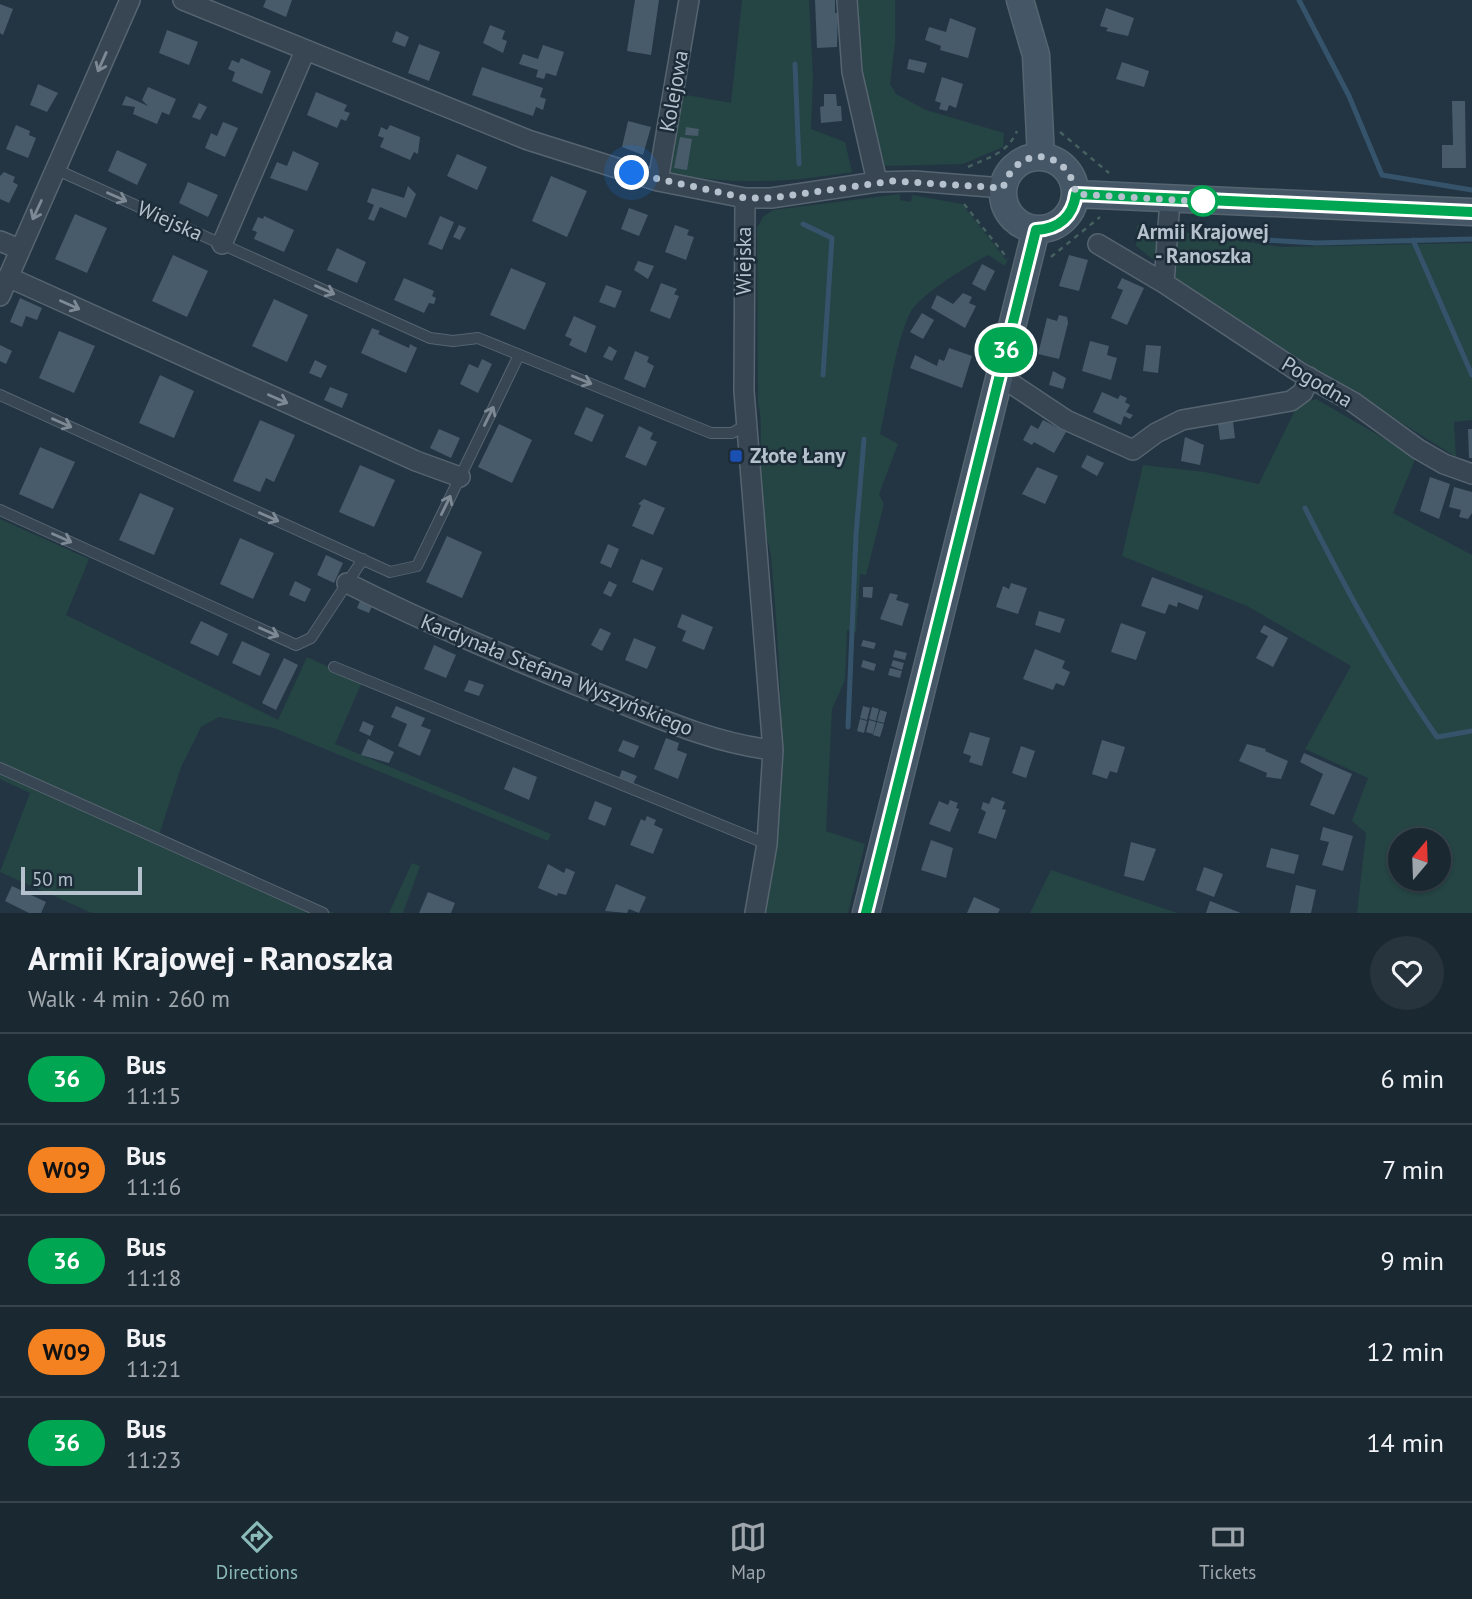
<!DOCTYPE html>
<meta charset="utf-8">
<style>
:root{--surface:#1a2832;--page:#27343e;--text:#f1f3f6;--muted:#9fa6ac;--line:#38444d;--accent:#8bbbb9}
body{margin:0;font-family:"PT Sans",sans-serif;background:var(--page);color:var(--text);height:100vh;display:flex;flex-direction:column;font-size:26px;white-space:nowrap}
*{box-sizing:border-box;margin:0}
p{font-size:23px;color:var(--muted)}
.icon{flex:none;width:38px;height:38px;fill:none;stroke:currentColor;stroke-width:2;stroke-linecap:round;stroke-linejoin:round}
.map{position:relative;height:913px;overflow:hidden}
.side{display:flex;flex-direction:column;background:var(--surface);flex:1}
.side>*{flex:none}
.badge{padding:0 14px;border-radius:23px;font-size:24px;line-height:46px}
.needle{width:46px;rotate:19deg}
.buttons{position:absolute;left:1388px;top:828px;display:grid;gap:14px}
.buttons a{display:grid;place-items:center;width:63px;height:63px;border-radius:50%;background:var(--surface);box-shadow:0 2px 5px #0004,0 0 0 2px var(--line);font-size:35px}
.scale{position:absolute;left:21px;bottom:18px;width:121px;box-sizing:border-box;padding-left:7px;border:4px solid #b5c1cd;border-top:0;font-size:19px;line-height:24px;white-space:nowrap;color:#b5c1cd;-webkit-text-stroke:5px #1c2c38;paint-order:stroke}
.you{position:absolute;width:35px;height:35px;margin:-18px;border:5px solid #fff;border-radius:50%;background:#1a73e8;box-shadow:0 0 0 10px #1a73e833}
.map>.badge{position:absolute;translate:-50% -50%;box-shadow:0 0 0 4px #fff}
.round{display:grid;place-items:center;flex:none;width:74px;height:74px;border-radius:37px;background:var(--page)}
.headline{display:flex;align-items:center;justify-content:space-between;height:119px;padding:0 28px}
h1{font-size:33px;font-weight:600;line-height:52px}
ul{padding:0;list-style:none}
li{display:flex;align-items:center;gap:21px;height:91px;padding:0 28px;border-top:2px solid var(--line)}
li div{flex:1}
li b{display:block;font-size:26px}
li em{font-style:normal}
li .badge{min-width:77px;font-weight:700;text-align:center}
.tabs{display:flex;justify-content:space-around;align-items:center;height:98px;border-top:2px solid var(--line);background:var(--surface);font-size:19px;color:var(--muted)}
.tabs a{display:grid;justify-items:center;gap:4px}
.tabs .active{color:var(--accent)}
.map>svg:first-child{display:block}
</style>
<div class="map">
<svg width="1472" height="913" viewBox="0 0 1472 913">
<rect width="100%" height="100%" fill="#233543"/>
<path fill="#254444" fill-rule="evenodd" d="M 742,0 L 809,0 L 813,77 L 811,129 L 845,142 L 852,172 C 788,183 731,185 667,173 L 681,94 L 731,103 Z
M 856,0 L 895,0 L 895,42 L 890,84 L 896,94 L 926,110 L 1004,133 L 1003,147 L 963,164 L 882,166 L 865,96 Z
M 900,194 L 900,200 L 911,202 L 912,195 L 962,204 L 1007,261 L 1005,266 L 988,255 C 969,265 919,295 910,313 C 895,344 888,400 880,434 L 898,444 L 879,494 L 884,504 L 866,575 L 860,574 L 856,632 L 847,630 L 845,680 L 832,709 L 826,831 L 865,844 L 848,913 L 764,913 C 789,790 782,681 771,557 C 769,539 761,523 759,505 C 757,482 765,420 758,405 L 757,228 L 763,217 L 773,210 Z
M 1137,225 L 1281,247 L 1472,243 L 1472,420 L 1454,422 L 1456,457 L 1229,315 L 1180,281 L 1136,246 Z
M 1316,399 L 1416,457 L 1393,513 L 1472,555 L 1472,913 L 1357,913 L 1366,833 L 1352,821 L 1368,778 L 1305,749 L 1351,666 L 1247,606 L 1122,556 L 1143,465 L 1205,472 L 1259,484 L 1298,404 ZM 1400,840 L 1438,840 L 1438,878 L 1400,878 Z
M 0,519 L 89,559 L 66,615 L 278,720 L 307,657 L 362,682 L 335,744 L 551,834 L 548,841 L 274,728 L 219,717 L 201,727 L 181,767 L 159,835 L 334,913 L 92,913 L 0,872 L 30,793 L 0,779 Z
M 412,863 L 420,866 L 403,913 L 389,913 Z
M 1051,870 L 1177,913 L 1030,913 Z"/>
<g fill="none" stroke-linecap="round" stroke-linejoin="round">
<path stroke="#35546c" stroke-width="5" d="M 1299,0 L 1349,96 L 1382,175 L 1472,190
M 795,64 L 799,164
M 803,224 L 832,238 L 823,375
M 1264,240 L 1316,243 L 1472,239
M 1413,240 L 1472,375
M 1305,508 C 1345,587 1386,664 1437,737 L 1472,731
M 848,727 L 856,535 L 864,439"/>
</g>
<path fill="#475b6a" d="M 266,0 L 292,0 L 286,17 L 263,7 Z
M 635,0 L 659,0 L 651,55 L 627,51 Z
M 815,0 L 835,0 L 835,13 L 838,13 L 837,47 L 817,48 Z
M 0,4 L 13,9 L 3,35 L 0,33 Z
M 1106,8 L 1134,18 L 1128,36 L 1106,31 L 1108,28 L 1100,26 Z
M 950,18 L 976,28 L 968,58 L 940,50 L 941,46 L 925,40 L 929,27 L 946,32 Z
M 490,25 L 505,31 L 502,39 L 507,41 L 503,53 L 483,43 Z
M 167,30 L 198,42 L 189,65 L 159,53 Z
M 396,31 L 409,37 L 405,47 L 392,42 Z
M 419,44 L 440,52 L 429,81 L 408,73 Z
M 543,45 L 564,52 L 556,76 L 546,73 L 544,79 L 536,77 L 538,70 L 519,64 L 523,54 L 538,59 Z
M 241,58 L 271,71 L 262,94 L 232,81 L 235,72 L 228,69 L 232,60 L 239,63 Z
M 909,59 L 927,63 L 924,73 L 907,69 Z
M 1122,62 L 1149,71 L 1144,87 L 1116,79 Z
M 482,67 L 543,88 L 540,97 L 546,99 L 543,110 L 536,107 L 533,116 L 472,95 Z
M 942,77 L 963,84 L 956,108 L 949,105 L 947,111 L 939,109 L 941,103 L 935,101 Z
M 38,84 L 58,93 L 47,112 L 30,105 Z
M 148,87 L 176,99 L 169,115 L 162,112 L 157,124 L 133,114 L 135,107 L 122,105 L 126,96 L 148,106 L 142,100 Z
M 316,92 L 347,105 L 344,111 L 350,113 L 346,121 L 341,119 L 337,128 L 307,115 Z
M 824,94 L 836,94 L 837,106 L 841,106 L 842,121 L 821,123 L 820,107 L 824,106 Z
M 1452,101 L 1465,101 L 1466,168 L 1442,168 L 1442,145 L 1453,145 Z
M 199,103 L 207,107 L 200,120 L 192,117 Z
M 628,121 L 651,127 L 643,155 L 622,147 Z
M 223,122 L 238,128 L 225,157 L 205,148 L 211,133 L 217,136 Z
M 16,125 L 30,131 L 29,135 L 36,138 L 28,158 L 6,149 Z
M 390,125 L 420,137 L 418,154 L 414,152 L 410,160 L 380,147 L 384,138 L 378,136 L 381,127 L 387,130 Z
M 686,127 L 699,129 L 698,136 L 685,135 Z
M 680,137 L 692,139 L 687,170 L 674,168 Z
M 117,150 L 147,164 L 137,185 L 108,171 Z
M 293,151 L 319,163 L 307,191 L 270,178 L 277,162 L 287,166 Z
M 457,154 L 487,167 L 477,190 L 447,176 Z
M 4,172 L 15,177 L 13,182 L 18,185 L 9,203 L 0,199 L 0,176 Z
M 551,176 L 587,191 L 567,237 L 532,221 Z
M 188,182 L 218,195 L 208,217 L 179,203 Z
M 408,186 L 416,194 L 406,218 L 380,207 L 374,221 L 368,219 L 374,205 L 367,202 L 372,188 L 404,198 Z
M 629,208 L 648,215 L 639,236 L 621,229 Z
M 75,214 L 107,228 L 87,273 L 55,259 Z
M 264,216 L 294,230 L 284,252 L 254,239 L 257,232 L 252,230 L 258,217 L 263,219 Z
M 440,216 L 454,222 L 442,250 L 428,244 Z
M 459,225 L 466,228 L 460,240 L 453,237 Z
M 675,225 L 689,230 L 687,235 L 694,237 L 686,260 L 665,252 Z
M 337,248 L 366,262 L 357,283 L 327,270 Z
M 173,255 L 208,271 L 187,317 L 152,301 Z
M 1069,255 L 1088,260 L 1079,291 L 1059,286 Z
M 638,261 L 654,266 L 648,279 L 634,270 Z
M 982,264 L 995,271 L 985,291 L 972,284 Z
M 511,268 L 546,283 L 525,330 L 490,315 Z
M 404,278 L 434,291 L 432,296 L 436,298 L 434,304 L 429,303 L 424,313 L 394,300 Z
M 1122,278 L 1144,288 L 1127,325 L 1111,318 L 1123,290 L 1117,288 Z
M 661,283 L 677,289 L 674,294 L 679,296 L 670,319 L 650,311 Z
M 606,285 L 622,291 L 615,308 L 599,302 Z
M 963,293 L 972,297 L 969,303 L 976,306 L 965,328 L 931,308 L 937,295 L 953,304 Z
M 20,298 L 42,308 L 37,320 L 26,316 L 22,327 L 10,322 Z
M 274,299 L 308,315 L 287,362 L 252,346 Z
M 922,313 L 934,320 L 923,339 L 910,332 Z
M 1059,315 L 1067,317 L 1068,323 L 1059,359 L 1038,354 L 1047,318 L 1057,321 Z
M 574,316 L 596,326 L 586,353 L 569,345 L 572,339 L 565,336 Z
M 372,328 L 380,331 L 378,334 L 409,348 L 410,344 L 417,348 L 406,373 L 361,353 Z
M 59,331 L 95,346 L 74,393 L 39,378 Z
M 1090,341 L 1109,346 L 1107,355 L 1117,358 L 1111,380 L 1082,371 Z
M 0,345 L 12,351 L 6,364 L 0,361 Z
M 1146,345 L 1161,346 L 1158,373 L 1143,371 Z
M 609,346 L 617,351 L 612,361 L 603,357 Z
M 949,348 L 972,356 L 962,388 L 910,368 L 915,355 L 937,366 L 939,359 L 944,361 Z
M 635,351 L 649,357 L 647,362 L 654,366 L 645,388 L 624,379 Z
M 482,359 L 492,364 L 478,393 L 460,384 L 469,364 L 478,368 Z
M 315,360 L 327,366 L 321,378 L 309,373 Z
M 1053,371 L 1066,378 L 1063,389 L 1049,385 Z
M 160,375 L 194,391 L 174,438 L 139,423 Z
M 330,387 L 348,394 L 342,408 L 324,400 Z
M 1102,392 L 1118,399 L 1120,395 L 1127,398 L 1125,402 L 1130,405 L 1126,412 L 1133,415 L 1130,419 L 1124,416 L 1121,425 L 1093,412 Z
M 586,407 L 604,415 L 592,442 L 574,434 Z
M 260,420 L 295,435 L 274,482 L 266,478 L 260,492 L 233,481 Z
M 1043,420 L 1066,432 L 1054,453 L 1034,442 L 1032,445 L 1023,440 L 1031,425 L 1038,429 Z
M 1233,421 L 1235,438 L 1220,440 L 1218,423 Z
M 499,424 L 532,440 L 512,483 L 478,467 Z
M 639,426 L 653,433 L 650,439 L 657,442 L 646,466 L 625,457 Z
M 439,429 L 460,438 L 451,458 L 430,448 Z
M 1468,429 L 1472,429 L 1472,458 L 1469,458 Z
M 1185,437 L 1204,445 L 1200,465 L 1181,461 Z
M 40,447 L 75,462 L 53,509 L 19,494 Z
M 1087,455 L 1104,463 L 1097,476 L 1081,467 Z
M 360,465 L 395,480 L 374,527 L 339,512 Z
M 1037,467 L 1058,476 L 1045,504 L 1022,494 Z
M 1430,477 L 1450,484 L 1439,519 L 1420,511 Z
M 1454,487 L 1472,492 L 1472,513 L 1468,519 L 1459,517 L 1461,510 L 1449,507 Z
M 140,493 L 174,508 L 154,555 L 119,540 Z
M 644,499 L 665,508 L 653,535 L 632,526 L 641,505 L 638,504 Z
M 447,536 L 482,552 L 462,598 L 426,582 Z
M 240,538 L 274,553 L 253,599 L 220,584 Z
M 608,544 L 619,549 L 611,568 L 600,563 Z
M 326,555 L 343,563 L 334,583 L 317,575 Z
M 641,559 L 663,568 L 653,591 L 632,582 Z
M 1152,577 L 1203,596 L 1198,610 L 1178,602 L 1177,607 L 1169,604 L 1165,614 L 1141,606 Z
M 295,581 L 311,589 L 305,602 L 289,595 Z
M 609,581 L 617,585 L 611,597 L 603,593 Z
M 1011,583 L 1027,588 L 1018,614 L 996,607 L 1003,586 L 1009,589 Z
M 863,587 L 873,587 L 872,598 L 863,597 Z
M 890,593 L 898,595 L 896,600 L 909,604 L 902,626 L 880,619 Z
M 360,601 L 372,606 L 369,613 L 357,608 Z
M 1039,611 L 1065,619 L 1060,633 L 1035,625 Z
M 682,614 L 713,627 L 704,650 L 682,641 L 686,631 L 677,627 Z
M 201,621 L 228,634 L 218,656 L 190,643 Z
M 1121,623 L 1146,632 L 1136,660 L 1111,652 Z
M 1264,625 L 1288,638 L 1273,667 L 1256,658 L 1268,636 L 1260,632 Z
M 600,628 L 611,633 L 602,651 L 591,645 Z
M 634,638 L 656,647 L 647,669 L 625,660 Z
M 863,640 L 876,643 L 874,649 L 861,646 Z
M 242,641 L 270,654 L 260,676 L 232,663 Z
M 434,645 L 456,655 L 446,678 L 424,669 Z
M 1035,649 L 1065,661 L 1062,668 L 1070,672 L 1064,686 L 1056,683 L 1053,690 L 1023,679 Z
M 895,650 L 907,653 L 905,660 L 893,657 Z
M 284,658 L 298,665 L 276,710 L 262,703 Z
M 863,660 L 876,664 L 874,671 L 861,667 Z
M 893,660 L 904,663 L 902,670 L 891,666 Z
M 890,668 L 902,671 L 900,678 L 888,675 Z
M 469,680 L 484,685 L 479,696 L 464,691 Z
M 396,706 L 425,718 L 421,726 L 431,730 L 420,756 L 398,746 L 407,724 L 391,717 Z
M 863,706 L 870,708 L 867,720 L 860,718 Z
M 872,707 L 879,709 L 876,721 L 869,719 Z
M 880,710 L 887,712 L 884,723 L 877,721 Z
M 860,719 L 867,721 L 864,733 L 857,731 Z
M 869,720 L 876,722 L 873,734 L 866,732 Z
M 363,721 L 374,726 L 370,736 L 359,731 Z
M 877,722 L 884,724 L 880,737 L 873,735 Z
M 970,732 L 990,738 L 982,766 L 969,762 L 971,756 L 963,753 Z
M 666,738 L 679,743 L 677,750 L 687,754 L 678,779 L 654,769 Z
M 368,739 L 394,752 L 389,763 L 361,755 Z
M 623,740 L 639,746 L 634,758 L 618,751 Z
M 1102,740 L 1125,747 L 1117,773 L 1110,771 L 1107,779 L 1092,774 Z
M 1247,744 L 1266,749 L 1265,751 L 1288,761 L 1281,779 L 1266,777 L 1267,773 L 1239,761 Z
M 1021,746 L 1035,751 L 1026,778 L 1012,773 Z
M 1304,753 L 1352,774 L 1334,815 L 1310,805 L 1323,774 L 1300,762 Z
M 513,767 L 537,777 L 529,800 L 504,789 Z
M 622,770 L 637,776 L 633,784 L 619,778 Z
M 992,797 L 1005,802 L 1002,809 L 1006,810 L 996,839 L 978,833 L 986,812 L 981,809 L 983,802 L 989,804 Z
M 950,800 L 958,803 L 956,808 L 959,809 L 950,832 L 929,824 L 939,801 L 948,805 Z
M 595,801 L 612,808 L 605,826 L 588,819 Z
M 647,816 L 656,820 L 654,825 L 663,829 L 653,854 L 630,845 L 641,819 L 645,821 Z
M 1323,827 L 1353,836 L 1343,871 L 1322,865 L 1329,842 L 1320,840 Z
M 931,840 L 953,848 L 946,878 L 921,870 Z
M 1131,842 L 1156,849 L 1144,881 L 1124,876 Z
M 1271,848 L 1299,855 L 1294,874 L 1266,867 Z
M 548,864 L 564,873 L 566,868 L 575,872 L 566,895 L 558,893 L 557,896 L 538,888 Z
M 1204,867 L 1223,874 L 1214,897 L 1196,890 Z
M 616,884 L 646,897 L 639,913 L 629,909 L 627,913 L 605,911 Z
M 1296,885 L 1316,890 L 1311,913 L 1290,913 Z
M 12,886 L 46,902 L 41,913 L 29,913 L 5,901 Z
M 428,892 L 455,903 L 451,913 L 419,913 Z
M 974,897 L 1000,909 L 998,913 L 967,913 Z
M 1210,901 L 1241,913 L 1206,913 Z"/>
<g fill="none" stroke-linecap="round" stroke-linejoin="round">
<g stroke="#566470" stroke-width="12">
<path id="lane" d="M 55,169 L 430,338 L 453,341 L 478,338 L 711,433 L 732,433 L 746,425
M 0,395 L 390,572 L 417,566 L 519,355
M 0,510 L 296,645 L 311,638 L 363,559
M 334,667 L 767,844
M 0,768 L 323,913"/>
</g>
<g stroke="#566470" stroke-width="22">
<path id="street" d="M 183,0 L 528,140 L 658,181 L 745,198 L 771,198 L 877,182
M 847,0 L 852,72 L 877,182 L 914,181 L 1003,188
M 658,181 L 689,0
M 745,198 L 744,391 L 773,750 L 767,844 L 755,913
M 1170,200 L 1164,283 L 1299,372 L 1353,402 L 1418,449 L 1444,464 L 1472,474
M 0,241 L 19,249
M 222,244 L 305,51
M 1098,244 L 1164,283
M 8,277 L 416,461 L 460,477
M 0,296 L 130,0
M 1000,376 L 1066,420 L 1133,450 L 1156,433 L 1182,420 L 1291,401 L 1303,392 L 1309,377
M 347,583 C 428,624 512,659 596,693 C 654,716 711,743 773,750"/>
</g>
<g stroke="#566470" stroke-width="29">
<path id="secondary" d="M 1020,0 L 1036,55 L 1041,157
M1003 193a36 36 0 1 1 72 0a36 36 0 1 1-72 0Z
M 1076,194 L 1472,212
M 866,913 L 1036,230"/>
</g>
<path stroke="#44605f" stroke-width="2.5" stroke-dasharray="5 5" stroke-linecap="butt" d="M 1060,132 L 1109,173
M 968,167 C 989,157 1007,154 1017,131
M 964,204 L 1008,259
M 1051,257 L 1100,217"/>
<use href="#lane" stroke="#384653" stroke-width="10"/>
<use href="#street" stroke="#384653" stroke-width="19"/>
<use href="#secondary" stroke="#455666" stroke-width="26"/>
</g>
<defs><path id="oneway-shaft" d="M-6 0H5M1.5-3L5.5 0L1.5 3" fill="none" stroke-width="1.6" stroke-linecap="round" stroke-linejoin="round" transform="scale(1.75)"/></defs>
<g stroke="#7d8a96">
<use href="#oneway-shaft" transform="translate(102 62) rotate(114)"/>
<use href="#oneway-shaft" transform="translate(117 197) rotate(24)"/>
<use href="#oneway-shaft" transform="translate(37 210) rotate(115)"/>
<use href="#oneway-shaft" transform="translate(325 290) rotate(24)"/>
<use href="#oneway-shaft" transform="translate(70 305) rotate(24)"/>
<use href="#oneway-shaft" transform="translate(582 380) rotate(22)"/>
<use href="#oneway-shaft" transform="translate(278 399) rotate(24)"/>
<use href="#oneway-shaft" transform="translate(489 416) rotate(-64)"/>
<use href="#oneway-shaft" transform="translate(62 423) rotate(24)"/>
<use href="#oneway-shaft" transform="translate(446 505) rotate(-64)"/>
<use href="#oneway-shaft" transform="translate(269 517) rotate(24)"/>
<use href="#oneway-shaft" transform="translate(62 538) rotate(24)"/>
<use href="#oneway-shaft" transform="translate(269 632) rotate(24)"/>
</g>
<g fill="none" stroke-linecap="round" stroke-linejoin="round">
<g stroke="#fff" stroke-width="16">
<path id="line" d="M 866,913 L 1036,230 C 1059,229 1073,216 1076,194 L 1472,212"/>
</g>
<use href="#line" stroke="#00a651" stroke-width="10"/>
<path stroke="#b5c1cd" stroke-width="7" stroke-dasharray="0 12.6" d="M 632,173 L 745,198 L 771,198 L 893,181 L 1003,188 C 1017,143 1069,148 1076,194 L 1209,202 L 1203,201"/>
</g>
<circle fill="#fff" stroke="#00a651" stroke-width="3.5" cx="1203" cy="201" r="14"/>
<rect fill="#1a4fb4" stroke="#1c2c38" stroke-width="2.5" x="729" y="449" width="14" height="14" rx="3.5"/>
<g text-anchor="middle" stroke-width="5" stroke-linejoin="round" paint-order="stroke">
<g font-size="21" fill="#b5c1cd" stroke="#1c2c38">
<text transform="translate(674 91) rotate(-80)" y="7">Kolejowa</text>
<text transform="translate(170 221) rotate(24)" y="7">Wiejska</text>
<text transform="translate(744 261) rotate(-90)" y="7">Wiejska</text>
<text transform="translate(1317 382) rotate(31)" y="7">Pogodna</text>
<text transform="translate(557 675) rotate(22)" y="7">Kardynała Stefana Wyszyńskiego</text>
</g>
<g font-size="21" font-weight="bold" fill="#b5c1cd" stroke="#1c2c38">
<text x="1203" y="239">Armii Krajowej<tspan x="1203" dy="24">- Ranoszka</tspan></text>
</g>
<g font-size="21" font-weight="bold" fill="#b5c1cd" stroke="#1c2c38" text-anchor="start">
<text x="750" y="463">Złote Łany</text>
</g>
</g>
</svg>
<div class="buttons">
<a><svg class="needle" viewBox="-14 -14 28 28"><path d="M0-13l5 13h-10z" fill="#e53935"/><path d="M0 13l5-13h-10z" fill="#9fa6ac"/></svg></a>
</div>
<div class="scale">50 m</div>
<div class="you" style="left:632px;top:173px"></div>
<b class="badge" style="left:1006px;top:350px;background:#00a651;color:#fff">36</b>
</div>
<section class="side">
<div class="headline"><div><h1>Armii Krajowej - Ranoszka</h1><p>Walk · 4 min · 260 m</p></div><a class="round"><svg class="icon" aria-label="heart" viewBox="0 0 24 24"><path d="M12 20l-8-8c-3-5 5-10 8-4 3-6 11-1 8 4z"/></svg></a></div>
<ul>
<li><span class="badge" style="background:#00a651;color:#fff">36</span><div><b>Bus</b><p>11:15</p></div><em>6 min</em></li>
<li><span class="badge" style="background:#f58220;color:#111">W09</span><div><b>Bus</b><p>11:16</p></div><em>7 min</em></li>
<li><span class="badge" style="background:#00a651;color:#fff">36</span><div><b>Bus</b><p>11:18</p></div><em>9 min</em></li>
<li><span class="badge" style="background:#f58220;color:#111">W09</span><div><b>Bus</b><p>11:21</p></div><em>12 min</em></li>
<li><span class="badge" style="background:#00a651;color:#fff">36</span><div><b>Bus</b><p>11:23</p></div><em>14 min</em></li>
</ul>
</section>
<nav class="tabs">
<a class="active"><svg class="icon" aria-label="directions" viewBox="0 0 24 24"><path d="M12 3l9 9-9 9-9-9zM9 14v-3h6M13 9l2 2-2 2"/></svg>Directions</a>
<a><svg class="icon" aria-label="map" viewBox="0 0 24 24"><path d="M3 6l6-2 6 2 6-2v14l-6 2-6-2-6 2zM9 4v14M15 6v14"/></svg>Map</a>
<a><svg class="icon" aria-label="tickets" viewBox="0 0 24 24"><path d="M3 7h18v10H3zM15 7v10"/></svg>Tickets</a>
</nav>
